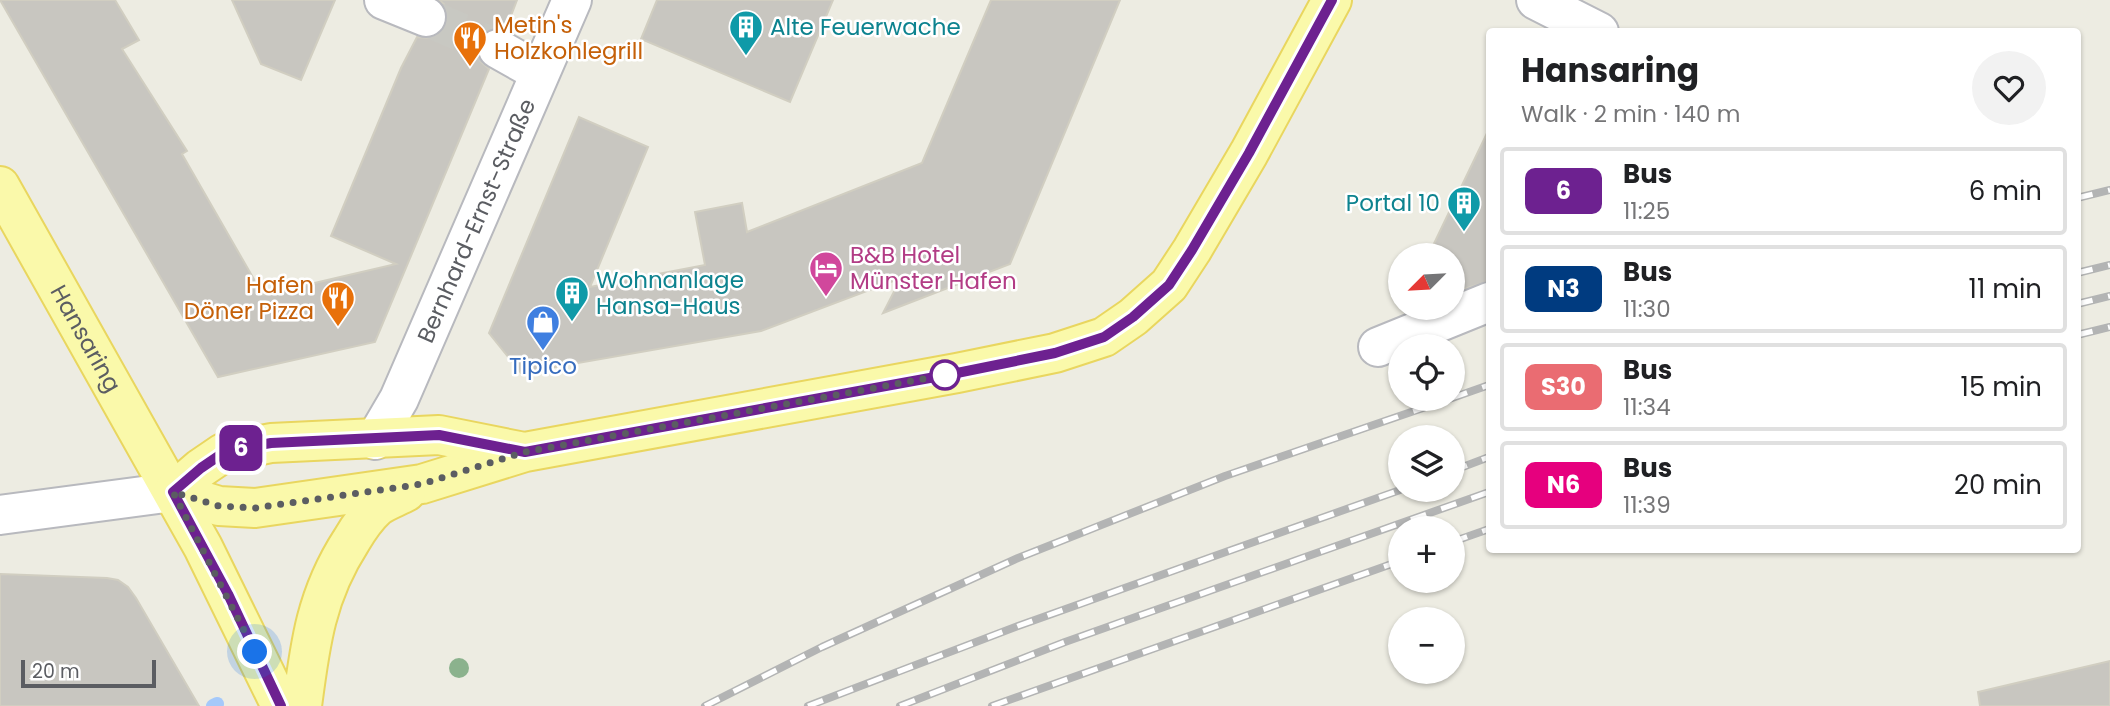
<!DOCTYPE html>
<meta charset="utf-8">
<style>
:root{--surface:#fff;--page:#f2f2f2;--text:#202124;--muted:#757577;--line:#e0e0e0}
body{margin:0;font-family:Poppins,sans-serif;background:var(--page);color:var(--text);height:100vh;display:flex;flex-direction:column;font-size:26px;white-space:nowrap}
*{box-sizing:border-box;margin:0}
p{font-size:23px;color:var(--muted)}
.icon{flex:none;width:38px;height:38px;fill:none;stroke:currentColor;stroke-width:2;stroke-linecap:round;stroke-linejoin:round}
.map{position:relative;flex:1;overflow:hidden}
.sheet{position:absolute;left:1486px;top:28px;width:595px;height:525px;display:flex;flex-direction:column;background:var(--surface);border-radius:7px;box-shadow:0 2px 5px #0004}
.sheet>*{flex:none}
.badge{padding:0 14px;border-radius:10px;font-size:24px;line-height:46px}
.needle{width:46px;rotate:246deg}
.tools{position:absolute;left:1388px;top:243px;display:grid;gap:14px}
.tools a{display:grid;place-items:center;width:77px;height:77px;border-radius:50%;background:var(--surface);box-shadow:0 2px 5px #0004;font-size:35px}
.scale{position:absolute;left:21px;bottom:18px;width:135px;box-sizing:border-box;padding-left:7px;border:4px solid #5b5d62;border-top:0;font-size:19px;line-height:24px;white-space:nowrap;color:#5b5d62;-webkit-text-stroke:5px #fff;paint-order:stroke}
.you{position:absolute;width:35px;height:35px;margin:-18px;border:5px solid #fff;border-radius:50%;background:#1a73e8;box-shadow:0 0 0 10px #1a73e833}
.map>.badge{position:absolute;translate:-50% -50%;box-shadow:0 0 0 4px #fff}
.round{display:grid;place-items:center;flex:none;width:74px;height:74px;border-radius:37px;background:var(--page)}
.overview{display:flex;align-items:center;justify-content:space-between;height:119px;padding:0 35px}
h1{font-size:33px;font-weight:700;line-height:52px}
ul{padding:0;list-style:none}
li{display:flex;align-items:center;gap:21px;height:88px;margin:0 14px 10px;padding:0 21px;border:4px solid var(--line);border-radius:7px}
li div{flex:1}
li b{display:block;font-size:26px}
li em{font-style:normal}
li .badge{min-width:77px;font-weight:700;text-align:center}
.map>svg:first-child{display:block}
</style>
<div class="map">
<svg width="2110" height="706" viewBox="0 0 2110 706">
<rect width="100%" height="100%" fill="#edece2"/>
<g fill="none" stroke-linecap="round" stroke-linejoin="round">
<path stroke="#a5c9fa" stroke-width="14" d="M 213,706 L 217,704"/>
</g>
<path fill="#c8c6c0" stroke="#d1cec1" stroke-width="2" d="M 0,0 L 115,0 L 139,40 L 122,49 L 187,151 L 182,154 L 263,295 L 396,264 L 331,236 L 401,68 L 417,37 L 430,38 L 439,35 L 446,26 L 447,13 L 444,4 L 439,0 L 517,0 L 506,29 L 497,27 L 487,30 L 479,39 L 476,49 L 479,60 L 489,69 L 375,342 L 218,377 Z
M 232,0 L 335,0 L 301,80 L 261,64 Z
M 657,0 L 833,0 L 790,102 L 641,39 Z
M 991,0 L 1120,0 L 1010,264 L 883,313 L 901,278 L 761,331 L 521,373 L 489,333 L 579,117 L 648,147 L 590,287 L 705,265 L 695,212 L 742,203 L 747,232 L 922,163 Z
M 1489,129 L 1489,281 L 1452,293 L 1452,256 L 1428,256 Z
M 0,574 L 107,578 L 118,580 L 128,587 L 136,598 L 199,706 L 0,706 Z
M 2110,661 L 2110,706 L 1980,706 L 1978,692 Z"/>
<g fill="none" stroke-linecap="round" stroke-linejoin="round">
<path stroke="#c8c8c2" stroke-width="38" stroke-dasharray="38 19" stroke-linecap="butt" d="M 426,17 L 498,49"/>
<g stroke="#b8b9be" stroke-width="42">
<g id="minor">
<path d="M 384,0 L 426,17"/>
<path d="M 1536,0 L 1599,32"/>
<path d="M 498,49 L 539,72"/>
<path d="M 1378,347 L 1489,302"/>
<path id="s1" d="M 375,440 L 399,399 L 572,0"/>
<path d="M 0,515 L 173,492"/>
</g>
</g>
<g stroke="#e9d65f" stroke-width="42">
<g id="major">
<path id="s2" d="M 0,186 L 203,547 L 281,706"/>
<path d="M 173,492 L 219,506 L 255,508 L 422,484 L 525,452 L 957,373 L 1055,353 L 1104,337 L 1133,317 L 1169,285 L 1192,250 L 1249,153 L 1332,0"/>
<path d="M 173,492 L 201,468 L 223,453 L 271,443 L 439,435 L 519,451"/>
<path d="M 302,706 C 310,644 316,595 351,541 C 358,529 366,517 377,507 C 385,501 397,497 406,492"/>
</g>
</g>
<use href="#minor" stroke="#fff" stroke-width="38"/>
<use href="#major" stroke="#faf9aa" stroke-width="38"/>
<g stroke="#b3b4b4" stroke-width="8">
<path id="rail" d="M 2077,198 L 2110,190
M 2077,273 L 2110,265
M 2077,304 L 2110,296
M 2077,335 L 2110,327
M 1452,398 L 1489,385
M 1452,471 L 1489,457
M 1452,542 L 1489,529
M 705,706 L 822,647 L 1018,558 L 1225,476 L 1449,399
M 808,706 L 1018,626 L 1400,490
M 900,706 L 1065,642 L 1489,492
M 992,706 L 1400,561"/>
</g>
<use href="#rail" stroke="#fff" stroke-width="5" stroke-dasharray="16" stroke-linecap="butt"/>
</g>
<circle fill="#8bb28d" cx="459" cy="668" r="10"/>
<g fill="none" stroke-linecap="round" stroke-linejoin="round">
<g stroke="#fff" stroke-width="16">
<path id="line" d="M 281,706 L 228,594 L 173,492 L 201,468 L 223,453 L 248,447 L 271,443 L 439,435 L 525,452 L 957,373 L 1055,353 L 1104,337 L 1133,317 L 1169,285 L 1192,250 L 1249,153 L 1332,0"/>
</g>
<use href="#line" stroke="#6d2190" stroke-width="10"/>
<path stroke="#5b5d62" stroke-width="7" stroke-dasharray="0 12.6" d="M 255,652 L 173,492 L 219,506 L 255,508 L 422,484 L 525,452 L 945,375"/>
</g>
<defs>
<g id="building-pin" transform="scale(1.75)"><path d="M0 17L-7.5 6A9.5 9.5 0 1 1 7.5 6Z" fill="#0f9aa8" stroke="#fff"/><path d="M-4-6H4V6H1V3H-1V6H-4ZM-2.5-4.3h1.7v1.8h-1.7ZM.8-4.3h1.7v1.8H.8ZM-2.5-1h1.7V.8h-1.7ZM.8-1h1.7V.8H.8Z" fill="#fff"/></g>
<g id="restaurant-pin" transform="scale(1.75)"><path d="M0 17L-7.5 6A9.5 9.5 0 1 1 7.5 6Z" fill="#e8710a" stroke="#fff"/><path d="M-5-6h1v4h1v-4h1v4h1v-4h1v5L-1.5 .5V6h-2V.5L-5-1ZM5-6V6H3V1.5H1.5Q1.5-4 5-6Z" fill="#fff"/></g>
<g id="hotel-pin" transform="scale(1.75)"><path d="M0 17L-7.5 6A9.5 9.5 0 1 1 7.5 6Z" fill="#d1479c" stroke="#fff"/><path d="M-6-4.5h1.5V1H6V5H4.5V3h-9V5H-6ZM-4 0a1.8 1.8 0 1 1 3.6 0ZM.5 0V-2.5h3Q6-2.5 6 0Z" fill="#fff"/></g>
<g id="shop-pin" transform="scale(1.75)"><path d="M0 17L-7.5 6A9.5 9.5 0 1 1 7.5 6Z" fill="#3f7fe0" stroke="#fff"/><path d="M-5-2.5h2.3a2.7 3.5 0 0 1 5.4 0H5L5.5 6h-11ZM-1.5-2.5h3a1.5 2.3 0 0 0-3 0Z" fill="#fff"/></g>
</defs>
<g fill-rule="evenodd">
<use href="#building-pin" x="746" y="27"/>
<use href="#restaurant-pin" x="470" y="38"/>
<use href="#building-pin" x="1464" y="203"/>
<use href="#hotel-pin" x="826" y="268"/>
<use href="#building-pin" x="572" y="293"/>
<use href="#restaurant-pin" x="338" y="298"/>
<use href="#shop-pin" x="543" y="322"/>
</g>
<circle fill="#fff" stroke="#6d2190" stroke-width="3.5" cx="945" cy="375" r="14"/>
<g text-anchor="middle" stroke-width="5" stroke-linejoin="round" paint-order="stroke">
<g font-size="23" fill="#c56008" stroke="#fff" text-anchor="start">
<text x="494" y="33">Metin's<tspan x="494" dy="26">Holzkohlegrill</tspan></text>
<text x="314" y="293" text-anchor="end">Hafen<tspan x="314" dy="26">Döner Pizza</tspan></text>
</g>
<g font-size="23" fill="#0d838f" stroke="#fff" text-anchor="start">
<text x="770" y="35">Alte Feuerwache</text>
<text x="1440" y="211" text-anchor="end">Portal 10</text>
<text x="596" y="288">Wohnanlage<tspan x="596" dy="26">Hansa-Haus</tspan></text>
</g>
<g font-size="23" fill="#5b5d62" stroke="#fff">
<text dy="8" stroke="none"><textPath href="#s1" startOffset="242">Bernhard-Ernst-Straße</textPath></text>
<text dy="8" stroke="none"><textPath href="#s2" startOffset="175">Hansaring</textPath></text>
</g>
<g font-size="23" fill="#b23c85" stroke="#fff" text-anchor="start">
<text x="850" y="263">B&amp;B Hotel<tspan x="850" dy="26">Münster Hafen</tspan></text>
</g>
<g font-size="23" fill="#366cbe" stroke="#fff">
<text x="543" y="374">Tipico</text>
</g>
</g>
</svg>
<div class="tools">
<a><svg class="needle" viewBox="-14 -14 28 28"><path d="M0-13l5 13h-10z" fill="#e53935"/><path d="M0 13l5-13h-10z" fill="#757577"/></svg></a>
<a><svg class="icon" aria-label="locate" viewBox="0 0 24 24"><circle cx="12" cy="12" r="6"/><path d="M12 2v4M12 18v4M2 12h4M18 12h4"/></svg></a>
<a><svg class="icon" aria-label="layers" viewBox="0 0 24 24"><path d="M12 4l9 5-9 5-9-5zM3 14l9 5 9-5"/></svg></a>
<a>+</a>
<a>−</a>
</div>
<div class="scale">20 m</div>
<div class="you" style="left:255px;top:652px"></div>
<b class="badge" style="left:241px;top:448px;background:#6d2190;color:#fff">6</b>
<section class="sheet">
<div class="overview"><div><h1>Hansaring</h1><p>Walk · 2 min · 140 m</p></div><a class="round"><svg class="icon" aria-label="heart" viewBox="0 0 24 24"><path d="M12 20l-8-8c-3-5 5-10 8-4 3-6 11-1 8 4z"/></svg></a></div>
<ul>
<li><span class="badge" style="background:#6d2190;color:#fff">6</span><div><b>Bus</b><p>11:25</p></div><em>6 min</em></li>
<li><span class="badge" style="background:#003b80;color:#fff">N3</span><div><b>Bus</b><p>11:30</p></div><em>11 min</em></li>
<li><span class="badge" style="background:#ea6c72;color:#fff">S30</span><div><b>Bus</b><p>11:34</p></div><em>15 min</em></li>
<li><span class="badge" style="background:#e6007e;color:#fff">N6</span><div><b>Bus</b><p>11:39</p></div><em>20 min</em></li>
</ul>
</section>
</div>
